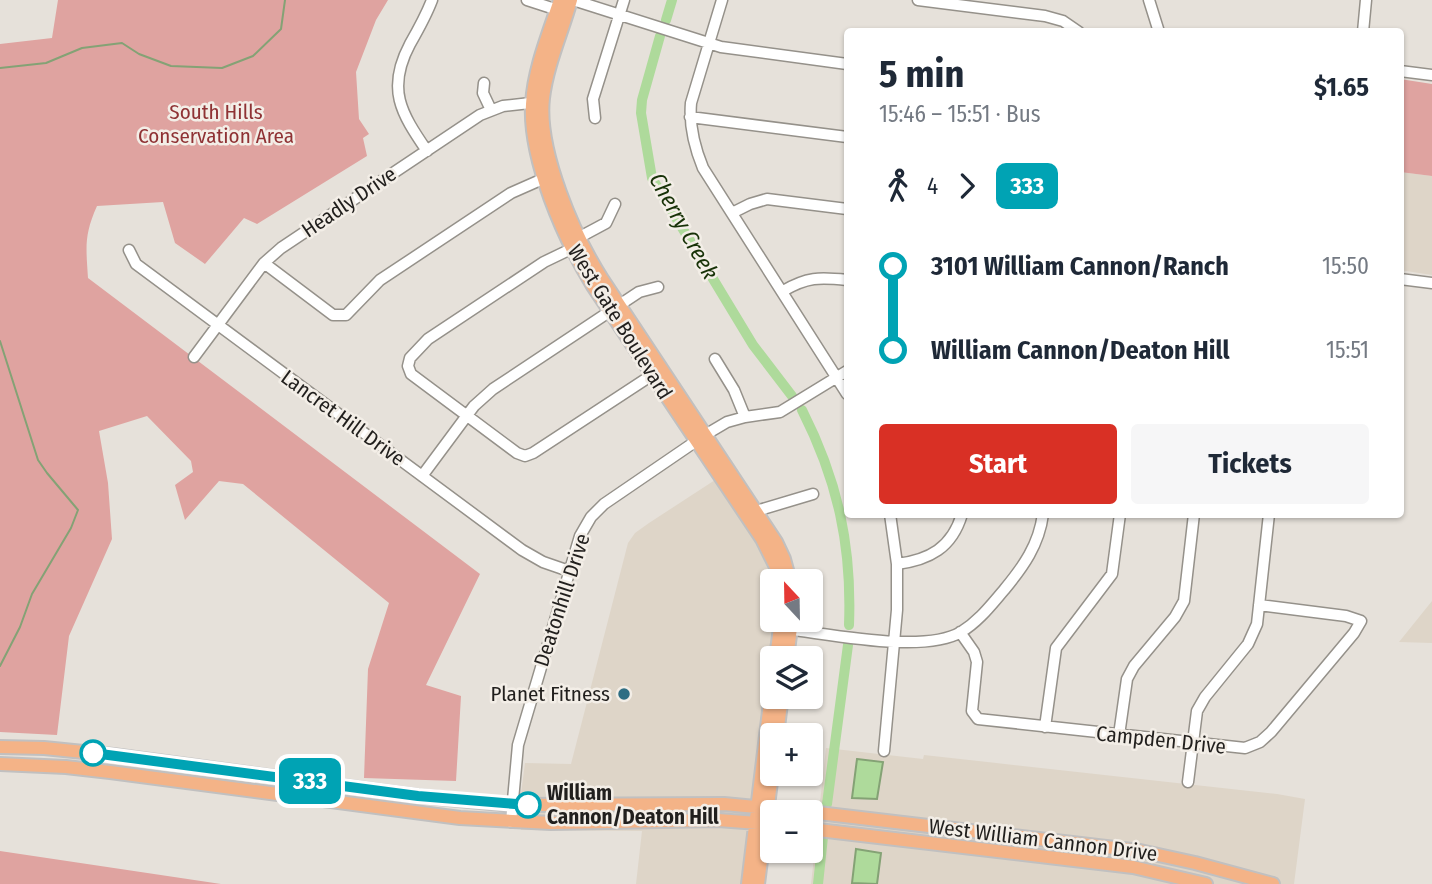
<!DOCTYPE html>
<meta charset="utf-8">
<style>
:root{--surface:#fff;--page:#f6f6f7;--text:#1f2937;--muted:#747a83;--accent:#d93025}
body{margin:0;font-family:"Fira Sans Condensed",sans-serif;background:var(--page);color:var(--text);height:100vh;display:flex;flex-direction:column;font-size:26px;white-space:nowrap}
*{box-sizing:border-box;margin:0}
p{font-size:23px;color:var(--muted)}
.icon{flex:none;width:38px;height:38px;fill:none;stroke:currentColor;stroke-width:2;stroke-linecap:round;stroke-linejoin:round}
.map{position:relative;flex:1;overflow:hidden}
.panel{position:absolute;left:844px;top:28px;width:560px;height:490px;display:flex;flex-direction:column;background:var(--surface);border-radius:7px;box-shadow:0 2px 5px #0004}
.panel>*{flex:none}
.badge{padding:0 14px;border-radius:10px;font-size:24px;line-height:46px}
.needle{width:46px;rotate:338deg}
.controls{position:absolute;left:760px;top:569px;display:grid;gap:14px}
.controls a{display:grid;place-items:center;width:63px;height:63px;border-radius:7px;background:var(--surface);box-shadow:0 2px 5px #0004;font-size:35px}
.map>.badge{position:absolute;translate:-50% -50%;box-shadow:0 0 0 4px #fff}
.legs{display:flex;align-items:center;gap:10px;height:77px;padding:0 35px;font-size:23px}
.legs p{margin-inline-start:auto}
.head{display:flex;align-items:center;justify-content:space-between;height:119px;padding:0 35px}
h1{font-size:38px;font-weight:700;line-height:52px}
.action{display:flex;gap:14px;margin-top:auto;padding:14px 35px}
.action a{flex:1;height:80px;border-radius:7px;background:var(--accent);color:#fff;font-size:28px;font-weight:700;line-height:80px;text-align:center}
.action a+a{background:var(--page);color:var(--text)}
ul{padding:0 35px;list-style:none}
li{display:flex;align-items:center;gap:24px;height:84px;font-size:26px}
li i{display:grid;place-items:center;width:10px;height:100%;margin:0 9px;background:currentColor}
li i::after{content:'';width:18px;height:18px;margin:-9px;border:5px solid;border-radius:50%;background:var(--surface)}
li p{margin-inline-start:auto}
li:first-child i{background:linear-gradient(#0000 50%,currentColor 0)}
li:last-child i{background:linear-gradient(currentColor 50%,#0000 0)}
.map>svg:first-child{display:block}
</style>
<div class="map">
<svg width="1432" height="884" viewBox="0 0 1432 884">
<rect width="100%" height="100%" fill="#e6e1da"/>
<path fill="#ded5c8" d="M 1400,172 L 1432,176 L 1432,275 L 1400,270 Z
M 715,480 L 763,554 L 774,581 L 772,581 L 772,620 L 776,620 L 743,884 L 636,884 L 642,831 L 521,830 L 521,794 L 525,763 L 571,764 L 628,543 L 635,533 L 649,523 Z
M 1432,601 L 1432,643 L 1399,642 Z
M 826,748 L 923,759 L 924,755 L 1277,794 L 1305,799 L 1294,884 L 811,884 Z"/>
<path fill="#dfa3a0" d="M 58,0 L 388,0 L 376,20 L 356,72 L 359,119 L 369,134 L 363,138 L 367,156 L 257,224 L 244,218 L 205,264 L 175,243 L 163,202 L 97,206 C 84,235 86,247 88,278 L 480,574 L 426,685 L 461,696 L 456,781 L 364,778 L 368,669 L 389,603 L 243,484 L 219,481 L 185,520 L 175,485 L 193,472 L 191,461 L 147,416 L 99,431 L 108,483 L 112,539 L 69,636 L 57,735 L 0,732 L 0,44 L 52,38 Z
M 1400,79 L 1432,84 L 1432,176 L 1400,172 Z
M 0,851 L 221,884 L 0,884 Z"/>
<path fill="#aeda9b" stroke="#84a275" stroke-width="2" d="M 857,759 L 883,762 L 877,799 L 852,798 Z
M 856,849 L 881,853 L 877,884 L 852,883 Z"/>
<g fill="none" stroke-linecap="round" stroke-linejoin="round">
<path stroke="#84a275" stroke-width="2" d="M 0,68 L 46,63 L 82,48 L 122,43 L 139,54 L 171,66 L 222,68 L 253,56 L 281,29 L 285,0
M 0,341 L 38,460 L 47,473 L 78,510 L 71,528 L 32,594 L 20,627 L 0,666"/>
<path stroke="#aeda9b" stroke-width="10" d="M 666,20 L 672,0
M 660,36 L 642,100 L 641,113 L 652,178 L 753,345 L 792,396
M 802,410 C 838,481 852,546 849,625
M 827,804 L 848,645
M 818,884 L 823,837"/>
<g stroke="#95918a" stroke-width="13">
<path id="minor" d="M 527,0 L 564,12
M 573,0 L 721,47 L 847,64
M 722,0 L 691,103 C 689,126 694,146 703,168 L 847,394
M 918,0 L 1045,16 L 1063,21 L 1079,32
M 1149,0 L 1159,32
M 1363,32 L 1366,0
M 1400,71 L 1432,75
M 484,83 L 483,93 L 491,110
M 690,117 L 847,137
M 595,118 L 593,99 L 624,0
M 427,151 C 401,113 386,89 410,44 C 418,30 426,16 432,0
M 732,213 L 750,204 L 767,199 L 847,209
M 578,238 L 606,223 L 615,204
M 571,249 L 544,262 L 428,339 L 410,358 L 408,366 L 411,374 L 517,453 L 525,456 L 533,453 L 652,375
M 129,250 L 136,264 L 522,550 L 543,562 L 569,571
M 264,263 L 333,315 L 346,315 L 380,280 L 511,193 L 545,178
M 1400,279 L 1432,283
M 783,291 C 807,277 819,277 847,280
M 194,357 L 264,263 L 281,248 L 480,115 L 503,106 L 539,102
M 715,359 L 734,390 L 745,417
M 422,476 L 474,406 L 493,389 L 639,292 L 658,287
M 756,511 L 813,494
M 897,564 C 929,560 952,548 962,514
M 786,629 C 830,634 924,654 961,632 C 979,621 991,605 1004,590 C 1023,567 1039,545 1043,514
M 960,632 L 974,652 L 977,662 L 972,711 L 978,719 L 1245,748 L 1260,742 L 1271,732 L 1354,633 L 1361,621 L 1346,616 L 1259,605
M 1045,727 L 1056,648 L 1112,574 L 1120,514
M 1119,735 L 1127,679 L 1134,666 L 1175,617 L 1184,601 L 1194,514
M 884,751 L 897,610 L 897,564 L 890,514
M 1188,782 L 1197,711 L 1205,697 L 1248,644 L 1257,624 L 1269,514
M 511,822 L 518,745 L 580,536 L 591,517 L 604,504 L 705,435 L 727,422 L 745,417 L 780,412 L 847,371"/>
</g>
<g stroke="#c1c0c0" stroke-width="16">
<path id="major" d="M 560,0 C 549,33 534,69 532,104 C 529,160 564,239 593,286 L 762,539 L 777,569 L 780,581
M 571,0 C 562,32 547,65 543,98 C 537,151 574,235 602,279 L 776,542 L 784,559 L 790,581
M 776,658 L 781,620
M 787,658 L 792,620
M 777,735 L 782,696
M 0,747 L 44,748 L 113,755 L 418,796 L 511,805 L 724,804 L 809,812
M 0,764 L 66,767 L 110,772 L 460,818 L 551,823 L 718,820 L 772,824
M 810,812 L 1140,851 L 1195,863 L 1273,884
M 810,829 L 1133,867 L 1206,884
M 748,884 L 772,686
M 758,884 L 772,774"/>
</g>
<use href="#minor" stroke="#fff" stroke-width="10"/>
<use href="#major" stroke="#f4b387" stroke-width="12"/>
</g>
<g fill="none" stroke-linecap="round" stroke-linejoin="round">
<g stroke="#fff" stroke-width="16">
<path id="line-1" d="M 93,753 L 418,796 L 528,805"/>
</g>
<use href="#line-1" stroke="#00a3b4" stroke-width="10"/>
</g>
<circle fill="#2e6e83" stroke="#f3eee7" stroke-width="2.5" cx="624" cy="694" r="7"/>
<g fill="#fff" stroke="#00a3b4" stroke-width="3.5">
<circle cx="93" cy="753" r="12"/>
<circle cx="528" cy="805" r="12"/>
</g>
<g text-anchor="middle" stroke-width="5" stroke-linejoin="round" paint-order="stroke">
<g font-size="21" fill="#8f3234" stroke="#f3eee7">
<text x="216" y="119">South Hills<tspan x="216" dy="24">Conservation Area</tspan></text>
</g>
<g font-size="21" fill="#211f1d" stroke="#f3eee7">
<text transform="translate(349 202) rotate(-34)" y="7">Headly Drive</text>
<text transform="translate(620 322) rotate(58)" y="7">West Gate Boulevard</text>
<text transform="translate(343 418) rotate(36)" y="7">Lancret Hill Drive</text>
<text transform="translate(562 600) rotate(-72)" y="7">Deatonhill Drive</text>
<text transform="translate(1161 740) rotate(6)" y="7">Campden Drive</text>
<text transform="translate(1043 840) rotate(7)" y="7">West William Cannon Drive</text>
</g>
<g font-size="21" fill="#211f1d" stroke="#f3eee7" text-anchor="end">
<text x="610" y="701">Planet Fitness</text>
</g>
<g font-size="21" font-weight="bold" fill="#211f1d" stroke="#f3eee7" text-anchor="start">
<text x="547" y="800">William<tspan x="547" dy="24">Cannon/Deaton Hill</tspan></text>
</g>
<g font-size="23" font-style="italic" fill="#173207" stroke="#f3eee7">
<text transform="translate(684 226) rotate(61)" y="8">Cherry Creek</text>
</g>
</g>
</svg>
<div class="controls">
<a><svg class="needle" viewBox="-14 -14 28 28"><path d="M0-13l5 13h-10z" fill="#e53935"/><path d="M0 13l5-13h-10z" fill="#747a83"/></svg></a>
<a><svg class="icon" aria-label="layers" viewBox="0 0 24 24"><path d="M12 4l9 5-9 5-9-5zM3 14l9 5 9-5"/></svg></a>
<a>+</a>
<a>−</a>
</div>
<b class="badge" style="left:310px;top:781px;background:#00a3b4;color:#fff">333</b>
<section class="panel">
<div class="head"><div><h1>5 min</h1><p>15:46 – 15:51 · Bus</p></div><b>$1.65</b></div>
<div class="legs"><svg class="icon" aria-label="walk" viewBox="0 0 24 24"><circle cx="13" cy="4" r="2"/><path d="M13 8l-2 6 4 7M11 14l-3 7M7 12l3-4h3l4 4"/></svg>4<svg class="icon" aria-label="forward" viewBox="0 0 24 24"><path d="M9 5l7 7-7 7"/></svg><b class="badge" style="background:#00a3b4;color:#fff">333</b></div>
<ul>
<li><i style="color:#00a3b4"></i><b>3101 William Cannon/Ranch</b><p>15:50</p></li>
<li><i style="color:#00a3b4"></i><b>William Cannon/Deaton Hill</b><p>15:51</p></li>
</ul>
<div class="action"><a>Start</a><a>Tickets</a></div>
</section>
</div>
